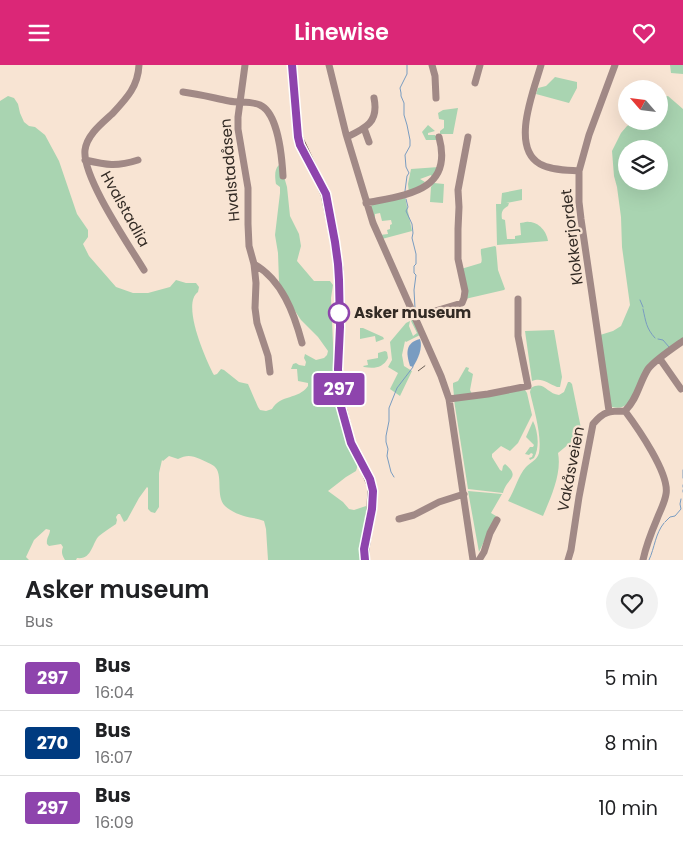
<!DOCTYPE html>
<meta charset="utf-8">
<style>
:root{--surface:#fff;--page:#f2f2f2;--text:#202124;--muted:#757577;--line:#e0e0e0;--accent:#db2777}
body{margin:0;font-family:Poppins,sans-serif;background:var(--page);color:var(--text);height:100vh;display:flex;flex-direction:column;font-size:19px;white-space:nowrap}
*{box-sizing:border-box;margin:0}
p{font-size:16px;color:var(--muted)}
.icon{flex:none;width:28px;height:28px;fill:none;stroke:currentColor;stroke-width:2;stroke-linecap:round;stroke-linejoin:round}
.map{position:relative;height:495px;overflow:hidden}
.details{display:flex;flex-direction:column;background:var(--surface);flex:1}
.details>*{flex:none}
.badge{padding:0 10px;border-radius:4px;font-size:18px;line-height:32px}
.needle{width:32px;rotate:298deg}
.controls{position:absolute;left:618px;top:15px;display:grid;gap:10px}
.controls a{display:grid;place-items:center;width:50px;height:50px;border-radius:50%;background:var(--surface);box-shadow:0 5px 20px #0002;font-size:25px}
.map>.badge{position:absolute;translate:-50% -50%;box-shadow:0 0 0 2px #fff}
.round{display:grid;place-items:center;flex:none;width:52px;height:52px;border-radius:26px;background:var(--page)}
.overview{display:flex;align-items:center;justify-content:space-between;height:85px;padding:0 25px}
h1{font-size:24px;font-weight:600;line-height:38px}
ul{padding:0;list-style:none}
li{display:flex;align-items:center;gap:15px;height:65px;padding:0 25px;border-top:1px solid var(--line)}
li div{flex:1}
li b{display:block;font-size:19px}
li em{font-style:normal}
li .badge{min-width:55px;font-weight:700;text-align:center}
header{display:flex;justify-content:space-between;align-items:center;height:65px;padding:0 25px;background:var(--accent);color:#fff;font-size:22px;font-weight:600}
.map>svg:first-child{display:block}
</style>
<header><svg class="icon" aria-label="menu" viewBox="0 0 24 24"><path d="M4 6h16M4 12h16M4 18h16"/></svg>Linewise<svg class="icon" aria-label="heart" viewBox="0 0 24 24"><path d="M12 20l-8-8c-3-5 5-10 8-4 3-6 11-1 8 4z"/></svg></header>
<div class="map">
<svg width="683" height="495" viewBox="0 0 683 495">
<rect width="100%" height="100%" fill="#f8e4d3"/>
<path fill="#a9d4b1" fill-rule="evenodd" d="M 670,0 L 683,0 L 683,9 L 671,8 Z
M 555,12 L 577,17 L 577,23 L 569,38 L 536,29 L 538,23 L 546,21 Z
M 8,31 L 14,33 L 18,39 L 20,48 L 24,57 L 29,61 L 35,62 L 45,70 L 59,96 L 77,149 L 88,165 L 88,172 L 83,179 L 89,191 L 116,222 L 133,228 L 148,228 L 170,222 L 176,215 L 186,218 L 196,218 L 199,222 L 198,227 C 181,239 206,295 214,310 L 217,309 L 221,304 L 224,305 L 239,317 L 248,319 L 258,342 L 260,345 L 266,346 L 272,344 C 281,329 298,335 308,321 L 308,318 L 298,316 L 297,304 L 291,304 L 293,299 L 296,298 L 299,300 L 305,301 L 306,297 L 304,293 L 305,289 L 316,295 L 324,293 L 327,290 L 328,286 L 318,272 L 301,255 L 281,225 L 279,217 L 278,188 L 275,170 L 280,128 L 280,122 L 276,119 C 275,113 274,104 279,100 L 281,101 L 287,122 L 290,151 L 299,169 L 301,181 L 297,196 L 314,216 L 330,216 L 333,220 L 331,233 L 335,324 L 338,342 L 346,375 L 352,390 L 357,398 L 357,403 L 356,406 L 346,412 L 328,426 L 343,437 L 349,444 L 354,445 L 366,441 L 368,444 L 361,495 L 268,495 L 266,464 L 264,456 C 259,454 257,454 253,453 C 244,452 231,447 225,441 C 215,431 224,409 214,401 C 210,398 204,396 200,394 C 191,390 186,390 178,394 L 169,391 L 163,396 L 162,395 L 159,408 L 159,442 L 155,448 L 151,447 L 148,444 L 148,423 L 147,422 L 139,433 L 127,455 L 124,457 L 120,449 L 118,449 L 116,452 L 117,455 L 116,459 C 110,463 104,467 99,471 C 92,478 92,495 77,493 L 76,495 L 65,495 C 62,490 61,487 63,482 L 61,479 L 49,481 L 47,479 C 46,473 50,470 50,465 L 46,464 L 34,475 L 26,492 L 29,495 L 0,495 L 0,36 Z
M 668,31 L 683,44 L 683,273 L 649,298 L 629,338 C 623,342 620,344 612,342 L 610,340 L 600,270 L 613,266 L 621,261 L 630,240 L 622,182 L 621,152 L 617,122 L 614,111 L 612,86 L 621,68 L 627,61 L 635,56 L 659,56 L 659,33 ZM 626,84 L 659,84 L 659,116 L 626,116 Z
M 458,43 L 453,69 L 440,69 L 440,66 L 444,63 L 444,55 L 439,54 L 438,48 L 443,45 Z
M 428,60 L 435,66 L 428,68 L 428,70 L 435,70 L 438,75 L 426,75 L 422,67 Z
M 439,102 L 432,112 L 431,110 L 420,114 L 425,117 L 409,128 L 408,119 L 411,104 Z
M 434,118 L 444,119 L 443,138 L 430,137 L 431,122 Z
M 522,124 L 522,135 L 506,138 L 509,138 L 508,141 C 502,144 501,148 502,154 L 505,155 L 507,174 L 515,174 L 515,171 L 521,170 L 520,158 C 523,158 526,156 529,157 C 539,157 547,167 548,176 L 497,180 L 496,139 L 501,139 L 502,128 Z
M 405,132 L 412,166 L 382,174 L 380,170 L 388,169 L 387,165 L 390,164 L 390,160 L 392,159 L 391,155 L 382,156 L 380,148 L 375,149 L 375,155 L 371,141 L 373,139 Z
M 495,181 L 496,182 L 498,205 L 505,224 L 504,225 L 465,234 L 461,204 L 481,198 C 483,194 480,189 481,184 Z
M 413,254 L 420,270 L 406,277 L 405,276 L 402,290 L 404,301 L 412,306 L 400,331 L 390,324 L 398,308 L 388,302 L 392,295 L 390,277 L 406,258 L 410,256 L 409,261 L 413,271 L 417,268 L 411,256 Z
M 360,263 L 363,263 L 383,272 L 384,274 L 376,277 L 375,271 L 360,274 Z
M 554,265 L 562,312 L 560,322 L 557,322 C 548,318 541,312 532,316 L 525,266 Z
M 385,286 L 387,287 L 388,293 C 383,303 374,304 364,302 L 363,301 L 368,300 L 367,295 L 378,293 L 378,288 Z
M 466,302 L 469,303 L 468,306 L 473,309 L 470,325 L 472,329 L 454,331 L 453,321 L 453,318 L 458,316 Z
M 568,317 L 570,317 L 572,319 L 582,368 L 558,388 C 562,408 551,432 543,451 L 508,436 C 515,425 518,411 526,402 C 531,397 537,395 539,388 C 542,370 534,345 530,327 L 531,323 C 544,315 547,329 559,330 L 564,327 Z
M 525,325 L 527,328 L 532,350 L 518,378 L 510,386 L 501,381 L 492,389 L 492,392 L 500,405 L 502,406 L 503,401 L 505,399 C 522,413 506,413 503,428 L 468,424 L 454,335 Z
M 533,356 C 538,366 540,382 534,393 L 530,395 L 529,393 L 532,392 L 533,389 L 531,388 L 529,390 L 525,389 L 530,382 L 533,382 L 534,380 L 526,372 Z
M 468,426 L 502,429 L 491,448 L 496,451 L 479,487 Z"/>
<path fill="#799cc1" d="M 420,274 C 423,283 418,294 413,302 L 410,301 C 406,288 405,278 420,274 Z"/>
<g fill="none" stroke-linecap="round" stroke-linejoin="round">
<path stroke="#799cc1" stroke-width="1" d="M 405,126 L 407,111 L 409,108 L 406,102 L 405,90 L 410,81 L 410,75 L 407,60 L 404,50 L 404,38 L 401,31 L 401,28 L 400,23 L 407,9 L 407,0
M 406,134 L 408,142 L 406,146 L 412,159 L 413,168 L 412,173 L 416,189 L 416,199 L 414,201 L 414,208 L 416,210 L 414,225 L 415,243
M 640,235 L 643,242
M 643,244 C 646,257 646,263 655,273
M 658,274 L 663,275 L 669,282
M 394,412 L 391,407 L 387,391 L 388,384 L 386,377 L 386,371 L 389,356 L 389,343 L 397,323 L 413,302
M 683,413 L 683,405
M 683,420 L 683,422
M 683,425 L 683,427
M 665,457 L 670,452 L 675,451 L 681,444 L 680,439 L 681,434
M 649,495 C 655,482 655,469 664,458"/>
<path stroke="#a18986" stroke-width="7" d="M 139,0 C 138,22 126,34 112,49 C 101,59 87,70 85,85 C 82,112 129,180 144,205
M 245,0 L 238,52 L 238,64 L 248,123 L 248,159 L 249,181 L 254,199 L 256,218 L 255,243 L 257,258 L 268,291 L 270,307
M 329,0 L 346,69 L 373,158 L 441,311 L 449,334 L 473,495
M 432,0 L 435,11 L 436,33
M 541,0 C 534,25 510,82 540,99 C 551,105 566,105 579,106
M 475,18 L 480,0
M 183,27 C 199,29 214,33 229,36 C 239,38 251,36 260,40 C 278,48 282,93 283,111
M 364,63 L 369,77
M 347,72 C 366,63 379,57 374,33
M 85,95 C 107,100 116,102 138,95
M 366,138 C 405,130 454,127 439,72
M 254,199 C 282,215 294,248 302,278
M 415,252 L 462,238 L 464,233 L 465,226 L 458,194 L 458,164 L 459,142 L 458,125 L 468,72
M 660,294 L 681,324
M 449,334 L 488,329 L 528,321 L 518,271 L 518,234
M 609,346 L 581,154 L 579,137 L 579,106 L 589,70 L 615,0
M 625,346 C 637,362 670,409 666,429 C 665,437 660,446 657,454 C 651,468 646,481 643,495
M 399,454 L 414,450 L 439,437 L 464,429
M 479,495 L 484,487 L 490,468 L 497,455
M 568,495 L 571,485 L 579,432 L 593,359 C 604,346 609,346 625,346 C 638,333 639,318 648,304 C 655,295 673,283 683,276"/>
<path stroke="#643c39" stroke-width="9" d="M 292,0 L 298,72 L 325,129 L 335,177 L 339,204 L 340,262 L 338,304 L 341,338 L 351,378 L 365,405 L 372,422 L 371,444 L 365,484 L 365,495"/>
<path stroke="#685d54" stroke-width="1" stroke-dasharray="9 9" stroke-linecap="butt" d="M 418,306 L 426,300"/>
</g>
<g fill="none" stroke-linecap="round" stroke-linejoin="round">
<g stroke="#fff" stroke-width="11">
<path id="line" d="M 292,0 L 298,72 L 300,80 L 326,129 L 335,177 L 338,199 L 339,215 L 340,262 L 338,304 L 340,338 L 351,378 L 370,414 L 373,426 L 372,444 L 364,484 L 365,495"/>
</g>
<use href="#line" stroke="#8e44ad" stroke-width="8"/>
</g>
<circle fill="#fff" stroke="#8e44ad" stroke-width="2.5" cx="339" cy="248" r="10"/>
<g text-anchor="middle" stroke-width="4.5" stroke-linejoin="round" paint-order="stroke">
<g font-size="15" fill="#322a24" stroke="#f8e4d3">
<text transform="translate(230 105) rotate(-95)" y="5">Hvalstadåsen</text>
<text transform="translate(125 144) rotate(61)" y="5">Hvalstadlia</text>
<text transform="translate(572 172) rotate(-97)" y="5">Klokkerjordet</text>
<text transform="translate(571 404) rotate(-79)" y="5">Vakåsveien</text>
</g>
<g font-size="15" font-weight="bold" fill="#322a24" stroke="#f8e4d3" text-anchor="start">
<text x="354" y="253">Asker museum</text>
</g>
</g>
</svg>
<div class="controls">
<a><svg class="needle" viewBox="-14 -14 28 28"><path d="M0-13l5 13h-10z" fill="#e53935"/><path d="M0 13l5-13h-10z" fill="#757577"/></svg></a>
<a><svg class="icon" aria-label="layers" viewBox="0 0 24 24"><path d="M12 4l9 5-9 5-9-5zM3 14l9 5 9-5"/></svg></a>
</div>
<b class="badge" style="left:339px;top:324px;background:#8e44ad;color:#fff">297</b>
</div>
<section class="details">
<div class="overview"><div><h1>Asker museum</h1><p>Bus</p></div><a class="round"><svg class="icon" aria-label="heart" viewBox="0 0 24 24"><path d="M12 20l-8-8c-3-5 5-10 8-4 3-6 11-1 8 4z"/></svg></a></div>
<ul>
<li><span class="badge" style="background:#8e44ad;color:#fff">297</span><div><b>Bus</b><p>16:04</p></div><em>5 min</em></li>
<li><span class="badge" style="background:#003b80;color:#fff">270</span><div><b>Bus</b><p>16:07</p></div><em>8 min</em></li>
<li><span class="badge" style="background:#8e44ad;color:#fff">297</span><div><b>Bus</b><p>16:09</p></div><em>10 min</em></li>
</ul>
</section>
